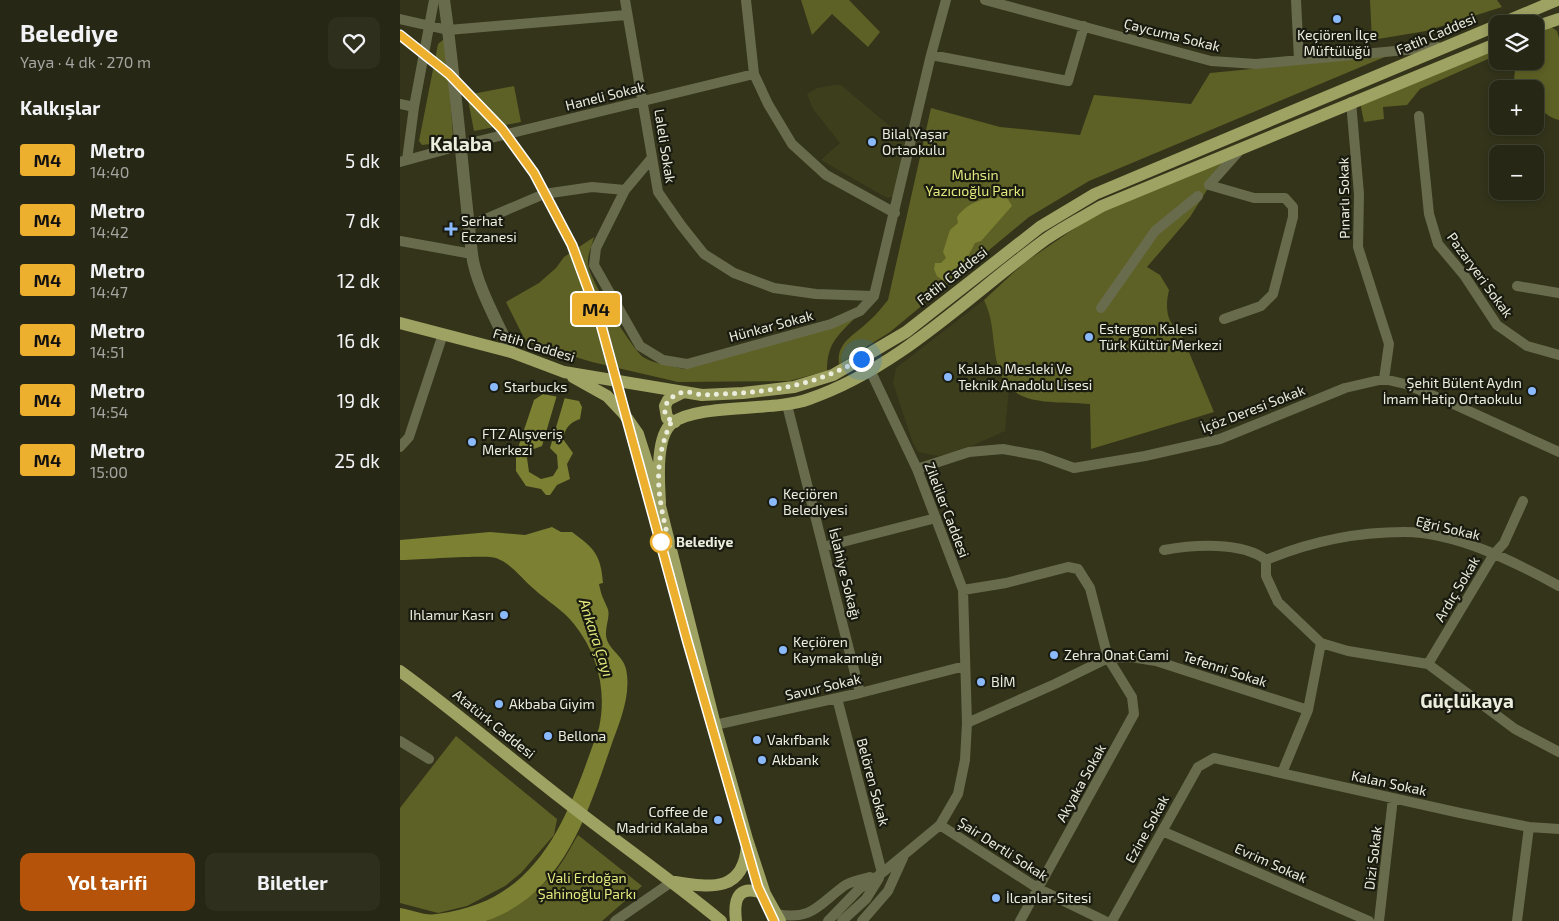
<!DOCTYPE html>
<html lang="tr">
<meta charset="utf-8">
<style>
:root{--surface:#262714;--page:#2e2f1d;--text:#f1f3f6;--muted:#a4a5a0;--line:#424434;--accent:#b45309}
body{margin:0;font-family:"Exo 2",sans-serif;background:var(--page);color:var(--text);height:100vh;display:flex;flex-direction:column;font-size:19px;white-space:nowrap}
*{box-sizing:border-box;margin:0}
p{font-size:16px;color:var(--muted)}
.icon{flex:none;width:28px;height:28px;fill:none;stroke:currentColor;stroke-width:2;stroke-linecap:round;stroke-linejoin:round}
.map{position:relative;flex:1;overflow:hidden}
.details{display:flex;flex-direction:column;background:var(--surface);width:400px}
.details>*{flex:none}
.badge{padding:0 10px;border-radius:4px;font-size:18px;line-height:32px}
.controls{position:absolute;left:1089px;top:15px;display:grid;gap:10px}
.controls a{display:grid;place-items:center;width:55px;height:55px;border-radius:10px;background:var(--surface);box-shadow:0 2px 8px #0003,0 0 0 1px var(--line);font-size:25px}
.you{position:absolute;width:25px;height:25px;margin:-12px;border:4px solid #fff;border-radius:50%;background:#1a73e8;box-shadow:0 0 0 8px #1a73e833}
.map>.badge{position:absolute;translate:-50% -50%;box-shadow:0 0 0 2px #fff}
h2{padding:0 20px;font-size:19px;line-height:45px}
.round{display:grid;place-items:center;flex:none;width:52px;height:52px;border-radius:10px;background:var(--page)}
.headline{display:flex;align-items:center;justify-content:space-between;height:85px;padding:0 20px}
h1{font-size:24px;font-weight:700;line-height:38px}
.action{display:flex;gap:10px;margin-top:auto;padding:10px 20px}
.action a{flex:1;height:58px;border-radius:10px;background:var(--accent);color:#fff;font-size:20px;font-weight:700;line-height:58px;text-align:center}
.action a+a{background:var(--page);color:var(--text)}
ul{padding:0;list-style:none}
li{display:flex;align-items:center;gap:15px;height:60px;padding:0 20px}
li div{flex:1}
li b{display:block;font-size:19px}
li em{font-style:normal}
li .badge{min-width:55px;font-weight:700;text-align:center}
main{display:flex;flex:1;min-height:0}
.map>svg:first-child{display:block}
</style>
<main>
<section class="details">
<div class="headline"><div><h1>Belediye</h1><p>Yaya · 4 dk · 270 m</p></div><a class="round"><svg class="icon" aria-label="heart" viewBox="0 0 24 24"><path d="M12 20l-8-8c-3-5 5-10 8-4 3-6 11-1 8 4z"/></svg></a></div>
<h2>Kalkışlar</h2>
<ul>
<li><span class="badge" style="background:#edaf2e;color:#111">M4</span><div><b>Metro</b><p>14:40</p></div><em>5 dk</em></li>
<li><span class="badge" style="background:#edaf2e;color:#111">M4</span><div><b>Metro</b><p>14:42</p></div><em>7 dk</em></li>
<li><span class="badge" style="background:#edaf2e;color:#111">M4</span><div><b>Metro</b><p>14:47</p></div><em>12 dk</em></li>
<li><span class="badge" style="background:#edaf2e;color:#111">M4</span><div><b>Metro</b><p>14:51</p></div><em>16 dk</em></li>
<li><span class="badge" style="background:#edaf2e;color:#111">M4</span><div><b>Metro</b><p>14:54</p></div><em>19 dk</em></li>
<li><span class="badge" style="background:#edaf2e;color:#111">M4</span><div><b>Metro</b><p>15:00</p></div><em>25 dk</em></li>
</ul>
<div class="action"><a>Yol tarifi</a><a>Biletler</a></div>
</section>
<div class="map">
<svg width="1159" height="921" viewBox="0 0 1159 921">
<rect width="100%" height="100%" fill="#33341a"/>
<path fill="#3c3e1c" d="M 434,85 L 441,85 L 506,140 L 493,197 L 487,198 L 421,160 L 440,143 L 413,109 L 407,94 L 417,88 Z
M 584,300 L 592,317 L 596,362 L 609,390 L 605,431 L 556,453 L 538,456 L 518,452 L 513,443 L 496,392 L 493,382 L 496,368 Z"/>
<path fill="#5e6125" d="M 401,0 L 449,0 L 480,32 L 468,47 L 432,14 L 412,35 Z
M 970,0 L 1097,0 L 1102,7 L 1026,31 L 972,40 Z
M 1151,27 L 1157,31 L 1159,38 L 1159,120 C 1144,116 1135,105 1135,89 L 1113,89 L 1116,61 L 1135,61 L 1135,32 Z
M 43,40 L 46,41 L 53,136 L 48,142 L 22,145 L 19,141 L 38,44 Z
M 1097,47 L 1097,55 L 1020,89 L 1007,105 L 983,107 L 984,119 L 964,122 L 960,102 Z
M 987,56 L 689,181 L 629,217 L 490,332 L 439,364 C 436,342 455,335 469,321 C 476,315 482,307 488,300 L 531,108 L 600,127 L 680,135 L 694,95 L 791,104 L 810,73 Z
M 114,86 L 121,122 L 74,131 L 67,95 Z
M 827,158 L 790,217 L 747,267 L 760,275 L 769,290 C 765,307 766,323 781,333 L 814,412 L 691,449 L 690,404 C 645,400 602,410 595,352 C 592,333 593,319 584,300 L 624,263 L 703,209 Z
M 194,237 C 192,245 187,256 188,264 C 189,279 231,347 243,357 C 254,364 272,366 284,369 L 454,319 C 436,337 427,345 427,371 L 389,381 L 278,382 L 192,362 L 126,342 L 106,302 L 139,283 L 156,268 L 164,257 Z
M 56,736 L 157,819 L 154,835 L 121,873 L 105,886 L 67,906 L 38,913 L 0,903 L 0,808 Z
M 178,835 L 242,886 L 202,921 L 86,921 C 110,912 135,894 153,874 C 163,863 170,848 178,835 Z"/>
<path fill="#7c8032" d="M 606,196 L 612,206 L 581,241 L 575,243 L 566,260 L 544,281 L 537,276 L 534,269 L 535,263 L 541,263 L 546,258 L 543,252 L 550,230 L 558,223 L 557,217 C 569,201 586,197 606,196 Z
M 143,394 L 179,401 L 182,407 L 180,419 C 169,423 165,428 163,439 L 173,453 L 167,464 L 170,479 L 157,485 L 150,495 L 146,495 L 141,489 L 126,486 L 116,471 L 116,454 L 134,400 Z
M 152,527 L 161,532 L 172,532 C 194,548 201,555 203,583 L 199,584 C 202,598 203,597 207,607 C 212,617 203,628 207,640 C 212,653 226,657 227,675 C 230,700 218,726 210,749 C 186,818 162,895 86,921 L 0,921 L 0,908 C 13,910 24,916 37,914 C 143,901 168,814 199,728 C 207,691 198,654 174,624 C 163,610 147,601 134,589 C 121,578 112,564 96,558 C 86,554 16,560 0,560 L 0,540 L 90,532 L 125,535 Z"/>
<path fill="#33341a" d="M 157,395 L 165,397 L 150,448 L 157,455 L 158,468 L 153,476 L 141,479 L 129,472 L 127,458 L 131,450 L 142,446 Z"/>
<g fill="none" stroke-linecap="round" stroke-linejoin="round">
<path stroke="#696b4d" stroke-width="10" d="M 225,0 L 258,192 L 281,225 L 304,254 L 334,273 L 374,288 L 416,294 L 474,296
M 346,0 L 354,74 L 368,104 L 392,144 L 426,175 L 495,213
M 585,0 L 811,61 L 856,64 L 1038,47
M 896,0 L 899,60
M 0,19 L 48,30 L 226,15
M 531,55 L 668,81 L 684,26
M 951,102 L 959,194 L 958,247 L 989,344 L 984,379
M 0,104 L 14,107
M 1019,116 L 1029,214 L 1038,244 L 1064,275 L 1097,325 L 1127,346 L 1159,355
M 251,159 L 225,190 L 196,248 L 194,265 L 240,346 L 263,360 L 287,364 L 431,324 L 460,311 L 474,296 L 531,55 L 546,0
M 7,160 L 14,107 L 34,0
M 0,162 L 62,145 L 354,74
M 69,226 L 144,194 L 192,187 L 225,190
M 0,241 L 72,254
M 1117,286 L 1159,293
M 701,308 L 755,231 L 798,196
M 824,319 L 861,306 L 873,294 L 893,217 L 893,207 L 885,198 L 854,198 L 809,185 L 841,149
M 387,405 L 460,693
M 0,447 L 9,437 L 43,334
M 517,469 L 569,452 L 603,449 L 641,456 L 674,468 L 745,456 L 820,439 L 945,388 L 984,379 L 1005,384 L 1051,403 L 1159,452
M 423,547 L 536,518
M 764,550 C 792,545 842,541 866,560 L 866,576 L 878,602 L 921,643 L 948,651 L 1028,664 L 1115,729 L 1159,752
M 866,560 C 909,542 958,532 1004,532 C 1056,532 1115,562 1159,586
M 563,590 L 606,583 L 668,567 L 678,569 L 690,588 L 708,658 L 732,697 L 734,714 L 620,921
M 1028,664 L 1094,554 L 1104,543 L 1123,501
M 437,698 L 482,873
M 567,723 L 655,684 L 708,658 L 731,657 L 756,661 L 908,710
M 315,725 L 460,693 L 565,666
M 0,741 L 29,759
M 882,773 L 908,710 L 921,643
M 540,825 L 639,889 L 705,921
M 762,831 L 969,921
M 376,914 C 412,921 418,905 444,886 C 451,881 461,880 470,877
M 215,921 L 273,881
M 428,921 L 459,889 L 482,873 L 540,825 L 558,794 L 565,760 L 567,723 L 563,590 L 517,469 L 471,372
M 442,921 L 466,899 L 479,878
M 462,921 L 488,891 L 503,858
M 712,921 L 798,767 L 814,758 L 1060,813 L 1129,827 L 1159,829
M 979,921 L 993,798
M 1117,921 L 1129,827"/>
<path stroke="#696b4d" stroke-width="12" d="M 44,0 C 56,84 62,169 72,254 C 75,283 99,325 111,352"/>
<path stroke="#9ea262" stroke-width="12" d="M 1100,24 L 1157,0
M 1135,27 L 1159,19
M 0,323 L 111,352 L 164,372 L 302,395 L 343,393 L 394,387 L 433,375 L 506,332 L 640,227 L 695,194 L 1098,25
M 173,377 L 207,396 L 224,414 L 238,434 L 257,494 L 315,725 L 347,839 L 365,894 L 380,921
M 275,422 L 267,418 L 265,406 L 268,400 L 284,392
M 260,503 C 259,483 255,437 272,423 C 298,403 373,412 409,399 C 501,367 569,295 646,239 C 663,227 683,217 702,206 L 1098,43
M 0,671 C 55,711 107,756 161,798 C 214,840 269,878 321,921
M 275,882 C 312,888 344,892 347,845
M 336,921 C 333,896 340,884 365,894"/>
</g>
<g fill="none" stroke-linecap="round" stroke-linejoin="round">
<g stroke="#fff" stroke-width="11">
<path id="line" d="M 0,35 L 49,74 L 102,129 L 134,173 L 172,245 L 200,321 L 287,640 L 358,887 L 374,921"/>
</g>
<use href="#line" stroke="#edaf2e" stroke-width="8"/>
<path stroke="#ebeddd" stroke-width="5" stroke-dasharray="0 9" d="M 261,542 L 270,546 C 259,500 251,470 270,424 L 274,422 C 256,414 267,395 284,392 C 289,391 296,394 302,395 C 309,395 315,394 322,394 C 372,392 417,385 461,359"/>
</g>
<g fill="#8abafc" stroke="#1a1b10" stroke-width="2">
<circle cx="937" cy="19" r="5"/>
<circle cx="472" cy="142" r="5"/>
<path d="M48.5 221.5h5v5h5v5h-5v5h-5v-5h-5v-5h5z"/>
<circle cx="689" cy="337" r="5"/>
<circle cx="548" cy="377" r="5"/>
<circle cx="94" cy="387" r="5"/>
<circle cx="1132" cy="391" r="5"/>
<circle cx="72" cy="442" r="5"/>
<circle cx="373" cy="502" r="5"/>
<circle cx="104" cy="615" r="5"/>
<circle cx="383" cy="650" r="5"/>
<circle cx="654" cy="655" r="5"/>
<circle cx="581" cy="682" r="5"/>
<circle cx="99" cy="704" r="5"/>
<circle cx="148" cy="736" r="5"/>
<circle cx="357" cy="740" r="5"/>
<circle cx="362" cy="760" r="5"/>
<circle cx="318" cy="820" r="5"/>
<circle cx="596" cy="898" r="5"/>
</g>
<circle fill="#fff" stroke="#edaf2e" stroke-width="2.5" cx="261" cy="542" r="10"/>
<g text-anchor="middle" stroke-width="4.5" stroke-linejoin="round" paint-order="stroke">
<g font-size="14" fill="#ebeddd" stroke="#1a1b10">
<text transform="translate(1036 34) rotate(-23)" y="5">Fatih Caddesi</text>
<text transform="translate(772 35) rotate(14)" y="5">Çaycuma Sokak</text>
<text transform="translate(205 96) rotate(-14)" y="5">Haneli Sokak</text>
<text transform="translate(265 146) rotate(81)" y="5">Laleli Sokak</text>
<text transform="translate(944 198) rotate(-91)" y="5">Pınarlı Sokak</text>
<text transform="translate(1080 275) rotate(54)" y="5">Pazaryeri Sokak</text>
<text transform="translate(552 276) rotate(-38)" y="5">Fatih Caddesi</text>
<text transform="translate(371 326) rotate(-15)" y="5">Hünkar Sokak</text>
<text transform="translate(134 345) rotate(17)" y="5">Fatih Caddesi</text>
<text transform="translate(853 409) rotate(-21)" y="5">İçöz Deresi Sokak</text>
<text transform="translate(547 510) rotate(69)" y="5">Zileliler Caddesi</text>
<text transform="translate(1048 528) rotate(13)" y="5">Eğri Sokak</text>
<text transform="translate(445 574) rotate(76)" y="5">İslahiye Sokağı</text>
<text transform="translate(1057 589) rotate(-59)" y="5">Ardıç Sokak</text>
<text transform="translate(825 669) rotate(18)" y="5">Tefenni Sokak</text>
<text transform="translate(423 687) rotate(-13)" y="5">Savur Sokak</text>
<text transform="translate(94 724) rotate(39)" y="5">Atatürk Caddesi</text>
<text transform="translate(473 782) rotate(75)" y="5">Belören Sokak</text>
<text transform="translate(681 783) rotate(-61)" y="5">Akyaka Sokak</text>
<text transform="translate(989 783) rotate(12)" y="5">Kalan Sokak</text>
<text transform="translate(747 829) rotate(-61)" y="5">Ezine Sokak</text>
<text transform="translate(603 849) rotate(33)" y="5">Şair Dertli Sokak</text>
<text transform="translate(973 858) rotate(-83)" y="5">Dizi Sokak</text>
<text transform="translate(871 863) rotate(24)" y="5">Evrim Sokak</text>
</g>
<g font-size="14" fill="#ebeddd" stroke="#1a1b10" text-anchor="start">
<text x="937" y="40" text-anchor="middle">Keçiören İlçe<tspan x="937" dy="16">Müftülüğü</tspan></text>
<text x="482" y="139">Bilal Yaşar<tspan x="482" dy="16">Ortaokulu</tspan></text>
<text x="61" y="226">Serhat<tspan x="61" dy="16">Eczanesi</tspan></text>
<text x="699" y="334">Estergon Kalesi<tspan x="699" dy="16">Türk Kültür Merkezi</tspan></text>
<text x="558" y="374">Kalaba Mesleki Ve<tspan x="558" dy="16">Teknik Anadolu Lisesi</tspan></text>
<text x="1122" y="388" text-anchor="end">Şehit Bülent Aydın<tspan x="1122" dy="16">İmam Hatip Ortaokulu</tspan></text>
<text x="104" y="392">Starbucks</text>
<text x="82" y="439">FTZ Alışveriş<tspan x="82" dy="16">Merkezi</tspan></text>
<text x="383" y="499">Keçiören<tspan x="383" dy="16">Belediyesi</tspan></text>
<text x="94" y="620" text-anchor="end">Ihlamur Kasrı</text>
<text x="393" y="647">Keçiören<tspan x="393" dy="16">Kaymakamlığı</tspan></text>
<text x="664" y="660">Zehra Onat Cami</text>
<text x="591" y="687">BİM</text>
<text x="109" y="709">Akbaba Giyim</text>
<text x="158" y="741">Bellona</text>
<text x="367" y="745">Vakıfbank</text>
<text x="372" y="765">Akbank</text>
<text x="308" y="817" text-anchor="end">Coffee de<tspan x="308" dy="16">Madrid Kalaba</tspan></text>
<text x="606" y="903">İlcanlar Sitesi</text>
</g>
<g font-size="14" fill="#e2e87d" stroke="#1a1b10">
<text x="575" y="180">Muhsin<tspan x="575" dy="16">Yazıcıoğlu Parkı</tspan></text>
<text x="187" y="883">Vali Erdoğan<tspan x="187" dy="16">Şahinoğlu Parkı</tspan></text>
</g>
<g font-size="14" font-weight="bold" fill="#ebeddd" stroke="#1a1b10" text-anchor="start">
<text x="276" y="547">Belediye</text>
</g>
<g font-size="15" font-style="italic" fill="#e0e67b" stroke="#1a1b10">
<text transform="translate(196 638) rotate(72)" y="5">Ankara Çayı</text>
</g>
<g font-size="19" font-weight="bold" fill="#ebeddd" stroke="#1a1b10">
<text x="61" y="151">Kalaba</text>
<text x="1067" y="708">Güçlükaya</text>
</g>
</g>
</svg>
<div class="controls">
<a><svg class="icon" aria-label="layers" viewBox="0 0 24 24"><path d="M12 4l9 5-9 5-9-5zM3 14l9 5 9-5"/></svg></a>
<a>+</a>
<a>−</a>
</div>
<div class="you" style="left:461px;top:359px"></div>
<b class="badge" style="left:196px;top:309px;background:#edaf2e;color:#111">M4</b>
</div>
</main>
